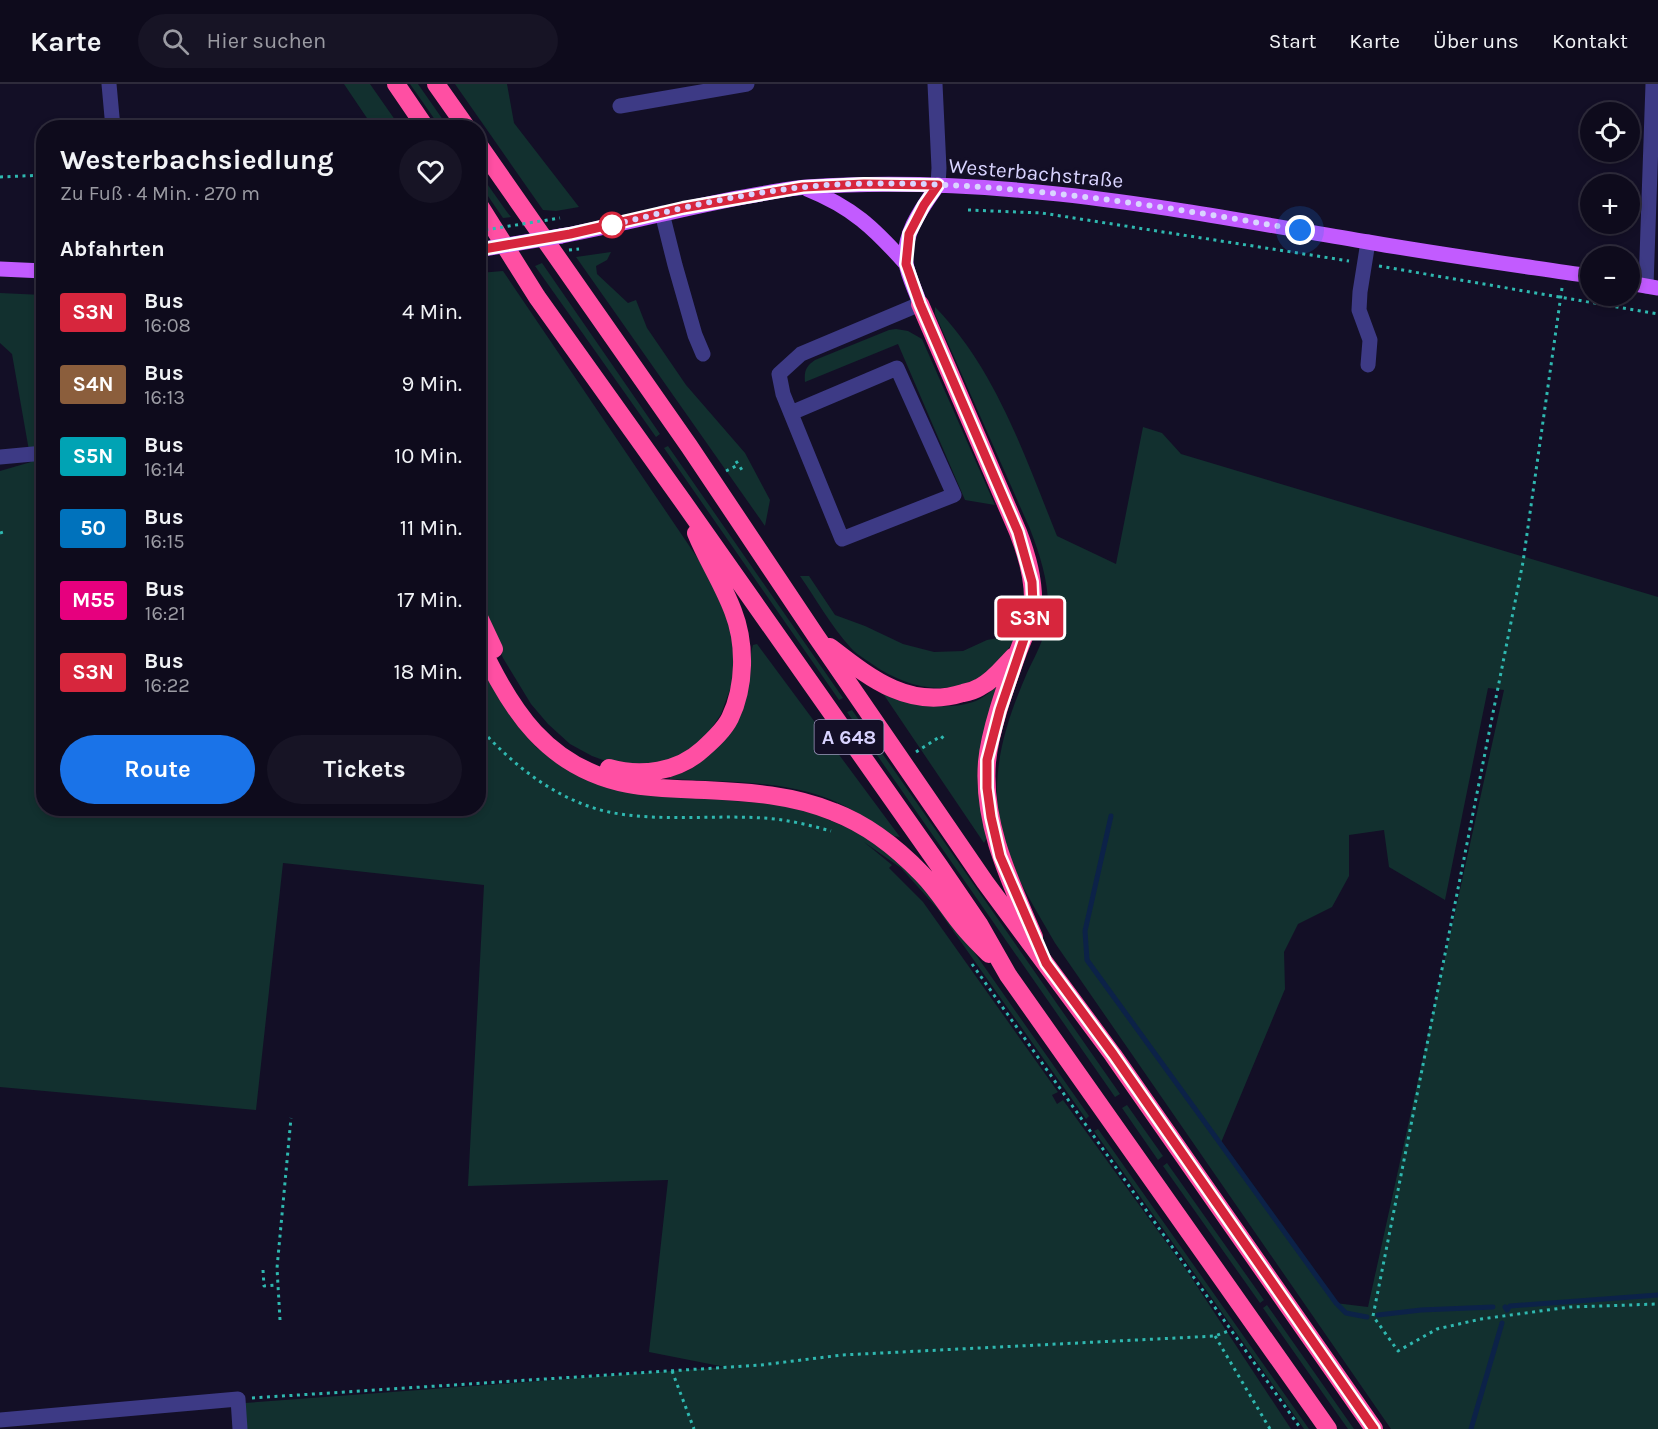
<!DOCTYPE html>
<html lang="de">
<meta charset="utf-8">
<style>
:root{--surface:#0e0b1c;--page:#171425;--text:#f1f3f6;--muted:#9b9ba3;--line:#2e2b3b;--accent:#1a73e8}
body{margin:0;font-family:Karla,sans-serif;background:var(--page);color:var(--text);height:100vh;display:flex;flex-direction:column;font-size:22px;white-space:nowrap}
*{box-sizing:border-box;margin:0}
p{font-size:20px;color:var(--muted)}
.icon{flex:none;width:33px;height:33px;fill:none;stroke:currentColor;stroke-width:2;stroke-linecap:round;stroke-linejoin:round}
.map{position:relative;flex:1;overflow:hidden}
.details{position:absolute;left:36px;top:36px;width:450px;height:696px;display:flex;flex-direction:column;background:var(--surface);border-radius:24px;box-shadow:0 3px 9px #0003,0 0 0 2px var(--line)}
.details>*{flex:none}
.badge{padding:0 12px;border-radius:4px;font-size:21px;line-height:39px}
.tools{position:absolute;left:1580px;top:18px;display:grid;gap:12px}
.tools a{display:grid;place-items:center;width:60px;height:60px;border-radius:50%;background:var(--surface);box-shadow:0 3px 9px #0003,0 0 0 2px var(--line);font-size:30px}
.you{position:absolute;width:30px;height:30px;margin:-15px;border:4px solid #fff;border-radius:50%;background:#1a73e8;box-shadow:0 0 0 9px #1a73e833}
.map>.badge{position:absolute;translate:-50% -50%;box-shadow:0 0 0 3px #fff}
h2{padding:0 24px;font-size:22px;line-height:54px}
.round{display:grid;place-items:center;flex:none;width:63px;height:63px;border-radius:32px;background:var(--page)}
.overview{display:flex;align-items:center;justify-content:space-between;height:102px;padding:0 24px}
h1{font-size:28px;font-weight:700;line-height:45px}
.button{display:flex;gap:12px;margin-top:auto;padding:12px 24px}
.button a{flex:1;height:69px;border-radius:36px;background:var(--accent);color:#fff;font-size:24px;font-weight:700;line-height:69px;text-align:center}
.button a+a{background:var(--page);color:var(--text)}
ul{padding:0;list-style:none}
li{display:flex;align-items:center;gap:18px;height:72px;padding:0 24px}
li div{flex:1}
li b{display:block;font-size:22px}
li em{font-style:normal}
li .badge{min-width:66px;font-weight:700;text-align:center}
header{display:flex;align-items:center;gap:36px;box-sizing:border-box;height:84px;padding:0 30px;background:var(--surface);border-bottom:2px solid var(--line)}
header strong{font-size:28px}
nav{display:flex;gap:33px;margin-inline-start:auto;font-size:21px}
.search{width:420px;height:54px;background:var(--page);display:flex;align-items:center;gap:15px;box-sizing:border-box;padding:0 21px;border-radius:33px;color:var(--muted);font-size:22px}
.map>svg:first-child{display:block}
</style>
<header>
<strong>Karte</strong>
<div class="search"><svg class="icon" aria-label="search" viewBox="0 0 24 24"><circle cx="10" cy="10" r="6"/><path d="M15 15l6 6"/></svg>Hier suchen</div>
<nav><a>Start</a><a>Karte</a><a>Über uns</a><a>Kontakt</a></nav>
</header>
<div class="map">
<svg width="1658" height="1345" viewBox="0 0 1658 1345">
<rect width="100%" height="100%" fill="#130f26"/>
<path fill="#12302f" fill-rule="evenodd" d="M 344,0 L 370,0 L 400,43 L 373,43 Z
M 410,0 L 418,0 L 448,43 L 440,43 Z
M 455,0 L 507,0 L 514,39 L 579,123 L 556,127 L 543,126 Z
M 478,87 L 507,128 L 511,133 L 503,134 L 479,99 Z
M 611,168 L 607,176 L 596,182 L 597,190 L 628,219 L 636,216 L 647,244 L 686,301 L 745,369 L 770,416 L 765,442 L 576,173 Z
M 542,179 L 660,350 L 656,353 L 535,182 Z
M 503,187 L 707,488 L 727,534 L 734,559 L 734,576 L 732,600 L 721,630 L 709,648 L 693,663 L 676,673 L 661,679 L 614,680 L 592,672 L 570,660 L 548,640 L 531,620 L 503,574 L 479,518 L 479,189 Z
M 0,209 L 43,211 L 44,724 L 478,724 L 479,571 L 510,630 L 536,663 L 567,685 L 655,711 L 775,720 L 815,730 L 855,747 L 890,769 L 939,818 L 1089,1032 L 1086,1035 L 937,824 L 901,784 L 864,758 L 892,781 L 889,784 L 923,818 L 1058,1008 L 1052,1011 L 1057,1020 L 1063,1016 L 1187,1187 L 1291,1345 L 246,1345 L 245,1319 L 725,1283 L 649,1268 L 668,1096 L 468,1102 L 484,801 L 283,779 L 256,1026 L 0,1003 L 0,387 L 31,378 L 12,270 L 0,259 Z
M 935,223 C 996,285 1025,373 1057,452 L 1116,480 L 1143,343 L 1162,349 L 1181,370 L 1658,513 L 1658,1345 L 1391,1345 L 1055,859 C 1026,809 996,765 997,703 C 998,663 1011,626 1027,589 C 1033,576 1041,562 1045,547 C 1054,514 1042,476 1030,445 L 935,230 ZM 1488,604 L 1504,606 L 1368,1223 L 1335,1219 L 1220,1061 L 1285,905 L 1284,868 L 1298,840 L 1332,823 L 1349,792 L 1349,751 L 1384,746 L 1389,783 L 1445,816 Z
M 896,245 L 908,247 L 922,255 L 995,421 L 965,416 L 898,260 L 805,298 C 804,287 806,282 815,276 L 889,246 Z
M 668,362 L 843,614 L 839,616 L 664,364 Z
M 800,492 L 809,492 L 835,531 L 865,542 L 903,560 L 934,568 L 963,567 L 987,556 L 1018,550 C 1009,563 1001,579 987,589 C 950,615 906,604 872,580 C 865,575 856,570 850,563 C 831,542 816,515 800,492 Z
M 757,560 L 900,753 L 894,752 C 871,738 847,720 821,712 C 776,696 718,698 670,695 L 670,692 C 703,687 714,662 729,636 C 735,627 742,617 746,608 C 752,593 748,576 753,561 Z
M 1000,600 L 987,754 L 984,759 L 882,608 C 911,619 942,628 973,618 C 983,615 992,606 1000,600 Z
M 852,626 L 1120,1010 L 1115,1013 L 847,628 Z
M 1127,1021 L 1163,1072 L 1158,1076 L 1122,1024 Z
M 1098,1045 L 1309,1345 L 1304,1345 L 1094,1047 Z
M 1167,1079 L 1264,1216 L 1260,1219 L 1163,1082 Z
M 1267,1221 L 1354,1345 L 1348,1345 L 1263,1224 Z"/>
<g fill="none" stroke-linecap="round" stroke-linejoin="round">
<path stroke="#0c2248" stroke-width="5" d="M 1111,732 L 1085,847 L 1087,876 L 1336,1219 L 1346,1229 L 1367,1233
M 1505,1223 L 1507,1226 L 1510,1222 L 1658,1211
M 1378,1231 L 1421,1226 L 1493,1223
M 1471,1345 L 1502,1239"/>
<path stroke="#2fb8b0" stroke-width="3" stroke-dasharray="3 4.5" stroke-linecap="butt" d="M 0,93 L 44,91
M 968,126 L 1042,129 L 1349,177
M 1379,182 L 1658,230
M 1562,204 L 1523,478 L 1373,1232 L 1398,1267 L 1437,1245 L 1481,1235 L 1570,1223 L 1658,1220
M 736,377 L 742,386
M 726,387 L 738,381
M 0,449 L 7,447
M 478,642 C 515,684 564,722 620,730 C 667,737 716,731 763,734 C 785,735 809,741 831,747
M 916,668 L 941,652 L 945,656
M 972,880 L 1301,1345
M 263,1186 L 264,1202 L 277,1201
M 280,1236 L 277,1184 L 291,1034
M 1215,1252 L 1270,1345
M 672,1287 L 694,1345
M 252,1314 L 761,1281 L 842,1271 L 1215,1252 L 1231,1246"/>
<path stroke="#3d3a85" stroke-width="15" d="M 109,0 L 113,44
M 935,0 L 939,84 L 938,101
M 620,22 L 747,0
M 662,129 L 675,181 L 695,251 L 703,270
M 1368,158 L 1360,208 L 1359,226 L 1370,256 L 1368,281
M 1646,202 L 1653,0
M 791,329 L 897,284 L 954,411 L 842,455 L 783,310 L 779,290 L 801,270 L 920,220
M 0,373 L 44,369
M 0,1336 L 238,1315 L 240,1345"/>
<path stroke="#c25bff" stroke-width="15" d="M 807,105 C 852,123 874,144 906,180
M 561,152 C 626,140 690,122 755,111 C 772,108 790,104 807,103 C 1001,90 1178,126 1368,158 C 1442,171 1516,181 1590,192
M 0,185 L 44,187
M 1629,199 L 1658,204
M 920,220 C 916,207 908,193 906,179 C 902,150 922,124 938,101"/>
<path stroke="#ff4fa3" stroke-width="18" d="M 396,0 L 426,44
M 436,0 L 467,44
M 478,60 L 689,362 L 816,552 L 985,798 L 1113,971 L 1374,1345
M 478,119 L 537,213 L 684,419 L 940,783 L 979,840 L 1008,891 L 1328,1345
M 920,220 L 1018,448 C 1027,471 1034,495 1033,520 C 1032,537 1024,552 1018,568 C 1007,599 990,645 987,678 C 982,740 1010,797 1034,853
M 478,531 L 494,565
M 478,556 C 510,626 547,684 628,700 C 653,705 679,705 705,706 C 749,708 793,711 834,728 C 868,741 897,764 922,790 C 939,807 951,829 967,847 C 974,855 982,863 989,870
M 830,563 C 870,594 909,626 963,609 C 969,608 975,606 980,603 C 994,596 1003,583 1014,572
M 609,684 C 641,693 678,688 703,665 C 713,656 724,646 730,634 C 745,603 746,560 733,527 C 723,500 707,476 696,449"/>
<path stroke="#2fb8b0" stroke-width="3" stroke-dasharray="3 4.5" stroke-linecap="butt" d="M 478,147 L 560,134
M 569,166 L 579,165"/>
<path stroke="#c25bff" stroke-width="15" d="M 478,166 L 561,152"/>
</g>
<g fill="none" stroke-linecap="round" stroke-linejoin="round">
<g stroke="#fff" stroke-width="14">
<path id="line" d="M 478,166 L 570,150 L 683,124 L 803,103 L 864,100 L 938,101 L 924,121 L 909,150 L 906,180 L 920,220 L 1018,448 L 1032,498 L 1033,521 L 1029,540 L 1000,626 L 987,676 L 987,704 L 991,733 L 1000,772 L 1046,879 L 1113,970 L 1374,1345"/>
</g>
<use href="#line" stroke="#d7263d" stroke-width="9"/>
<path stroke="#d9d4ff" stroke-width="6" stroke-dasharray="0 10.8" d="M 612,141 L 608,142 C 672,126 738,110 804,103 C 843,99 883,99 922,100 C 1049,104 1175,124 1300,146"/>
</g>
<circle fill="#fff" stroke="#d7263d" stroke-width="3" cx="612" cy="141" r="12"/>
<g text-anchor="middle" stroke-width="6" stroke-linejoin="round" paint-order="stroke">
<rect fill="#130f26" stroke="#9e99be" stroke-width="1.5" x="814.5" y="636" width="69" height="34" rx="4.5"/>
<g font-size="20" font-weight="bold" fill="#d9d4ff">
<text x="849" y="660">A 648</text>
</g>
<g font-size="21" fill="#d9d4ff" stroke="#130f26">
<text transform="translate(1036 89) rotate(5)" y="7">Westerbachstraße</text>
</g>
</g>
</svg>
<div class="tools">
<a><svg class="icon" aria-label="locate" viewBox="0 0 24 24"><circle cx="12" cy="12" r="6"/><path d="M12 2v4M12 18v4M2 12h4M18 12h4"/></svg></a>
<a>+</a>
<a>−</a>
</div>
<div class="you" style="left:1300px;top:146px"></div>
<b class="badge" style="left:1030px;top:534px;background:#d7263d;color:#fff">S3N</b>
<section class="details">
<div class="overview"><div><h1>Westerbachsiedlung</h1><p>Zu Fuß · 4 Min. · 270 m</p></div><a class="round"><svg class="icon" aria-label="heart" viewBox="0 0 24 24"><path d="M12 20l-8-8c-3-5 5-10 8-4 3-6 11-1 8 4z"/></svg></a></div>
<h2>Abfahrten</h2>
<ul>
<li><span class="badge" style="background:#d7263d;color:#fff">S3N</span><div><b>Bus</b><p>16:08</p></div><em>4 Min.</em></li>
<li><span class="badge" style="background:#8b5e3c;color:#fff">S4N</span><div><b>Bus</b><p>16:13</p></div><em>9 Min.</em></li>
<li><span class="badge" style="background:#00a3b4;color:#fff">S5N</span><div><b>Bus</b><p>16:14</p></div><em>10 Min.</em></li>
<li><span class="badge" style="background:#0072bc;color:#fff">50</span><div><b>Bus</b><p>16:15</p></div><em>11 Min.</em></li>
<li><span class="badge" style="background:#e6007e;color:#fff">M55</span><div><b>Bus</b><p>16:21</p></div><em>17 Min.</em></li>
<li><span class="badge" style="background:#d7263d;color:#fff">S3N</span><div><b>Bus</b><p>16:22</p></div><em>18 Min.</em></li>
</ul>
<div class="button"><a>Route</a><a>Tickets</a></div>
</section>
</div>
